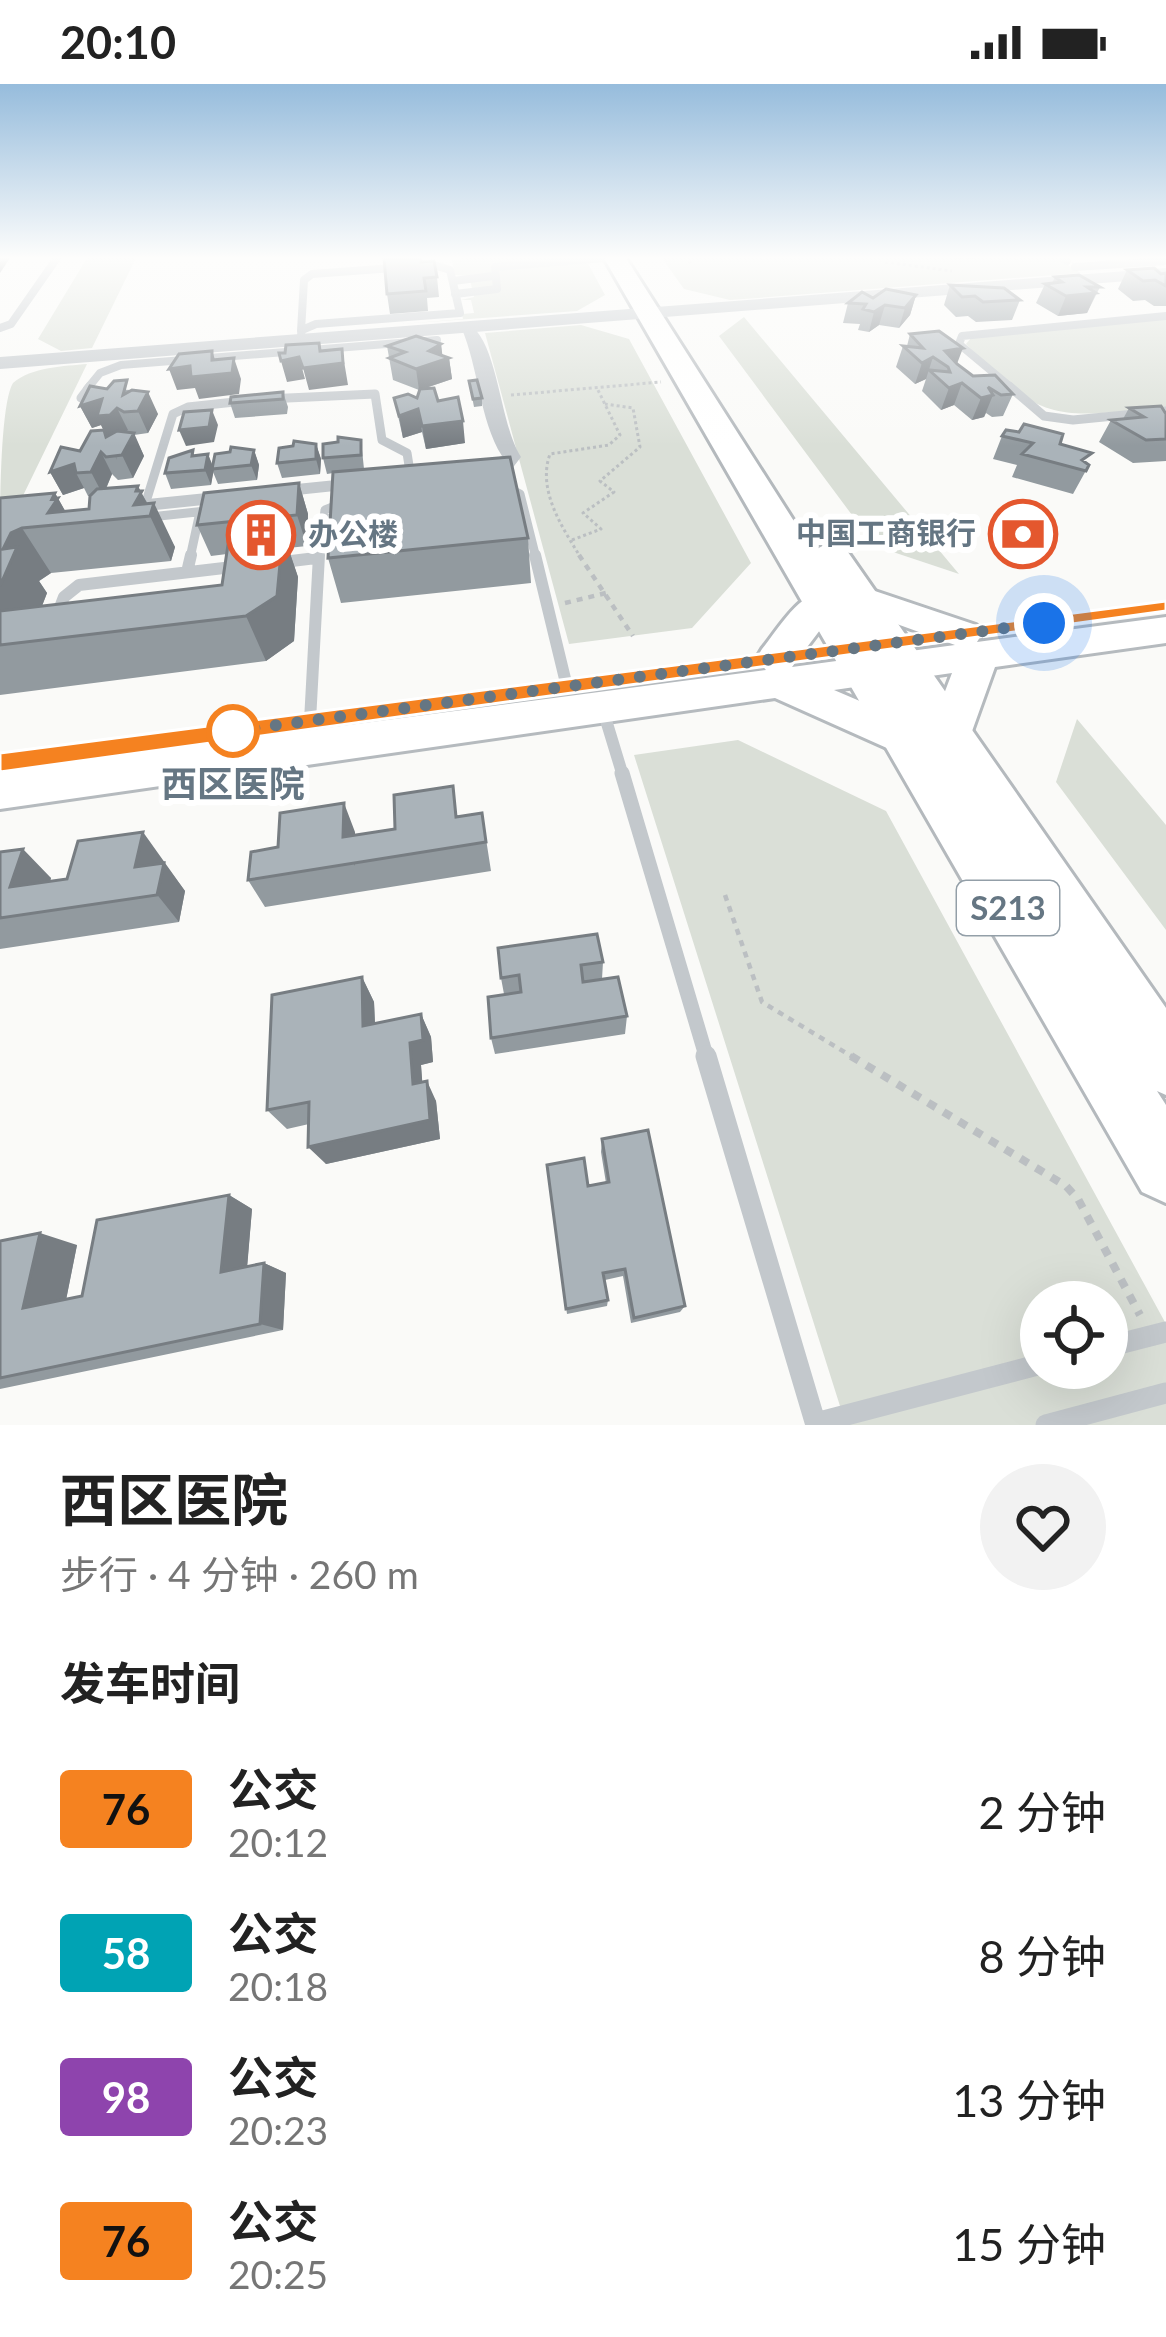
<!DOCTYPE html>
<html lang="zh">
<meta charset="utf-8">
<style>
:root{--surface:#fff;--page:#f2f2f2;--text:#222;--muted:#767676}
body{margin:0;font-family:Lato,"Noto Sans SC",sans-serif;background:var(--page);color:var(--text);height:100vh;display:flex;flex-direction:column;font-size:45px;white-space:nowrap}
*{box-sizing:border-box;margin:0}
p{font-size:39px;color:var(--muted)}
.icon{flex:none;width:66px;height:66px;fill:none;stroke:currentColor;stroke-width:2;stroke-linecap:round;stroke-linejoin:round}
.map{position:relative;height:1341px;overflow:hidden}
.side{display:flex;flex-direction:column;background:var(--surface);flex:1}
.side>*{flex:none}
.badge{padding:0 24px;border-radius:9px;font-size:42px;line-height:78px}
.fabs{position:absolute;left:1020px;top:1197px;display:grid;gap:24px}
.fabs a{display:grid;place-items:center;width:108px;height:108px;border-radius:50%;background:var(--surface);box-shadow:0 12px 48px #0002;font-size:60px}
.you{position:absolute;width:60px;height:60px;margin:-30px;border:9px solid #fff;border-radius:50%;background:#1a73e8;box-shadow:0 0 0 18px #1a73e833}
.map>.badge{position:absolute;translate:-50% -50%;box-shadow:0 0 0 6px #fff}
h2{padding:0 60px;font-size:45px;line-height:108px}
.round{display:grid;place-items:center;flex:none;width:126px;height:126px;border-radius:63px;background:var(--page)}
.head{display:flex;align-items:center;justify-content:space-between;height:204px;padding:0 60px}
h1{font-size:57px;font-weight:700;line-height:90px}
ul{padding:0;list-style:none}
li{display:flex;align-items:center;gap:36px;height:144px;padding:0 60px}
li div{flex:1}
li b{display:block;font-size:45px}
li em{font-style:normal}
li .badge{min-width:132px;font-weight:700;text-align:center}
.status{display:flex;justify-content:space-between;align-items:center;height:84px;padding:0 60px;background:var(--surface);direction:ltr}
.status svg{height:33px;fill:currentColor}
.map>svg:first-child{display:block}
</style>
<div class="status"><b>20:10</b><svg viewBox="0 0 49 12"><path d="M0 12V9h3v3zM5 12V6h3v6zM10 12V3h3v9zM15 12V0h3v12zM26 1h20v11H26zM47 4h2v5h-2z"/></svg></div>
<div class="map">
<svg width="1166" height="1341" viewBox="0 0 1166 1341">
<rect width="100%" height="100%" fill="#fafaf8"/>
<path fill="#dadfd7" fill-rule="evenodd" d="M 87,174 L 136,174 L 92,264 L 61,267 L 38,255 Z
M 465,174 L 585,174 L 605,211 L 577,227 L 401,240 L 463,235 L 462,230 L 474,229 L 471,216 L 461,216 L 474,213 L 469,192 L 455,191 L 452,177 Z
M 662,174 L 1057,174 L 1081,189 L 730,216 L 684,205 Z
M 744,233 L 959,490 L 875,462 L 719,252 Z
M 1166,235 L 1166,323 C 1062,333 1043,343 966,260 L 971,254 Z
M 581,241 L 629,255 L 751,479 L 692,544 L 569,560 L 485,249 Z
M 87,280 L 0,459 C 0,426 0,320 13,299 C 31,283 65,282 87,280 Z
M 1077,635 L 1166,741 L 1166,846 L 1056,698 Z
M 738,656 L 886,727 L 1166,1240 L 1166,1341 L 846,1341 L 634,671 ZM 1041,1218 L 1107,1218 L 1107,1284 L 1041,1284 Z"/>
<g fill="none" stroke-linecap="round" stroke-linejoin="round">
<g stroke="#b5babe" stroke-width="6">
<path id="primary" d="M 860,502 L 976,541 L 982,550 L 977,558 L 1166,533 L 1166,559 L 995,583 L 966,664 L 950,669 L 934,664 L 928,652 L 952,589 L 834,606 L 923,644 L 929,656 L 923,668 L 907,673 L 775,614 L 0,725 L 0,687 L 766,586 L 756,575 L 762,565 C 781,542 803,500 836,508 L 842,517 L 792,583 L 955,561 L 847,522 L 841,514 L 847,506 Z"/>
</g>
<g stroke="#b4b9bd" stroke-width="6">
<path id="trunk" d="M 604,174 L 626,174 L 813,467 L 830,458 L 843,461 L 1166,924 L 1166,1011 L 1157,1007 L 1166,1021 L 1166,1119 L 1142,1108 Z"/>
</g>
<path stroke="#bbbfc2" stroke-width="3" stroke-dasharray="3 3" stroke-linecap="butt" d="M 954,174 L 976,174
M 885,178 L 952,187
M 689,179 L 694,174
M 511,311 L 661,298
M 572,456 L 601,445 L 583,429 L 614,408 L 600,397 L 640,363 L 633,324 L 605,320
M 581,474 C 562,443 537,406 550,370 L 609,361 L 620,351 L 597,304"/>
<path stroke="#bbbfc2" stroke-width="4.5" stroke-dasharray="6 6" stroke-linecap="butt" d="M 579,471 L 633,552
M 565,519 L 606,509
M 725,811 L 762,918 L 856,975"/>
<path stroke="#bbbfc2" stroke-width="8" stroke-dasharray="9 9" stroke-linecap="butt" d="M 851,972 L 1066,1102 L 1078,1115 L 1140,1231"/>
<path stroke="#c3c8cc" stroke-width="8" d="M 1063,174 L 1067,177
M 1075,183 L 1166,177
M 453,197 L 493,192
M 455,210 L 497,205 L 495,183 L 605,174
M 0,244 L 11,240 L 57,174
M 300,256 L 302,246 L 316,240 L 460,229 L 450,186 L 434,181 L 312,190 L 304,196 L 301,247
M 87,305 L 100,289 L 121,281 L 437,256
M 1013,305 L 959,260 L 962,252 L 1166,232"/>
<path stroke="#c3c8cc" stroke-width="9" d="M 1009,302 L 1044,332 L 1073,336 L 1166,327
M 81,314 L 90,302
M 266,315 L 375,310 L 382,356 L 407,369 L 411,394
M 504,402 L 520,410 L 536,474
M 145,421 L 173,330 L 188,323 L 244,317
M 141,434 L 215,426
M 190,474 L 200,428
M 319,474 L 325,426 L 345,418"/>
<path stroke="#c3c8cc" stroke-width="12" d="M 535,471 L 567,603
M 275,479 L 316,474
M 187,488 L 191,471
M 56,534 L 64,513 L 79,501 L 241,482
M 602,623 L 623,692
M 310,637 L 319,471"/>
<path stroke="#c3c8cc" stroke-width="15" d="M 622,689 L 707,975"/>
<path stroke="#c3c8cc" stroke-width="21" d="M 706,972 L 816,1341
M 1107,1263 L 1166,1248
M 816,1339 L 1041,1280
M 1046,1341 L 1166,1309"/>
<path fill="#c3c8cc" fill-rule="evenodd" d="M 468,239 C 499,259 499,339 521,373 L 511,386 L 482,393 L 473,387 L 475,383 L 502,372 C 479,335 479,284 461,243 Z
M 366,393 L 373,395 L 373,403 L 118,430 L 108,424 L 118,418 Z"/>
<path fill="#c3c8cc" fill-rule="evenodd" d="M 1166,184 L 1166,194 L 0,285 L 0,273 Z"/>
<use href="#primary" fill="#fff" fill-rule="evenodd"/>
<use href="#trunk" fill="#fff" fill-rule="evenodd"/>
</g>
<path fill="#929a9f" d="M 421,178 L 437,193 L 439,213 L 427,214 L 428,227 L 390,230 L 387,210 Z
M 1127,186 L 1166,189 L 1166,222 L 1154,222 L 1145,216 L 1133,217 L 1118,205 Z
M 1055,193 L 1100,203 L 1087,229 L 1058,232 L 1036,219 L 1045,200 L 1052,199 Z
M 950,201 L 1020,216 L 1012,236 L 976,238 L 968,232 L 956,233 L 944,221 Z
M 916,211 L 910,231 L 899,244 L 879,241 L 869,248 L 858,246 L 860,240 L 843,239 L 848,219 L 873,214 Z
M 910,250 L 973,292 L 1013,310 L 1003,332 L 992,333 L 986,329 L 984,333 L 972,336 L 954,321 L 941,326 L 922,307 L 926,295 L 915,300 L 896,283 L 903,262 L 907,262 Z
M 441,260 L 442,271 L 449,274 L 452,295 L 423,305 L 438,317 L 465,359 L 426,365 L 422,348 L 403,354 L 394,314 L 417,314 L 419,306 L 393,296 L 387,262 Z
M 469,297 L 482,314 L 482,322 L 474,323 Z
M 107,305 L 132,306 L 158,330 L 148,349 L 134,351 L 144,372 L 133,394 L 118,396 L 112,390 L 106,405 L 140,407 L 175,463 L 171,477 L 51,489 L 39,497 L 47,509 L 42,522 L 222,501 L 227,470 L 211,472 L 197,441 L 299,399 L 308,430 L 307,462 L 288,464 L 298,493 L 294,557 L 266,577 L 0,611 L 0,414 L 55,409 L 65,427 L 89,425 L 90,412 L 88,412 L 84,404 L 63,411 L 50,388 L 80,367 L 104,346 L 101,341 L 92,344 L 80,322 Z
M 283,308 L 288,323 L 287,330 L 235,334 L 230,319 Z
M 1129,324 L 1166,330 L 1166,377 L 1133,379 L 1099,358 L 1111,336 L 1123,335 Z
M 1002,352 L 1060,360 L 1089,381 L 1073,410 L 1012,393 L 1017,381 L 993,375 Z
M 361,356 L 364,385 L 528,454 L 531,499 L 341,519 L 328,474 L 333,389 L 327,390 L 323,374 Z
M 316,360 L 321,375 L 320,390 L 282,394 L 277,379 Z
M 254,366 L 259,381 L 257,396 L 218,400 L 213,388 L 211,401 L 171,405 L 165,389 L 195,371 L 208,370 L 212,382 Z
M 482,729 L 491,787 L 265,823 L 248,796 L 355,748 L 355,751 Z
M 0,768 L 51,794 L 50,797 L 165,777 L 164,779 L 185,807 L 179,838 L 0,865 Z
M 603,878 L 602,895 L 627,932 L 625,950 L 495,970 L 491,954 L 504,910 L 501,894 Z
M 362,893 L 374,918 L 375,939 L 421,930 L 431,953 L 433,978 L 421,981 L 422,998 L 436,1017 L 440,1055 L 326,1080 L 309,1040 L 287,1045 L 267,1026 Z
M 602,1055 L 685,1222 L 680,1228 L 631,1239 L 623,1192 L 605,1196 L 608,1216 L 607,1222 L 567,1230 L 547,1081 L 588,1102 L 606,1099 L 601,1068 Z
M 229,1111 L 252,1125 L 247,1182 L 264,1179 L 286,1189 L 283,1246 L 0,1305 L 0,1157 L 77,1161 L 66,1216 L 82,1212 Z"/>
<path fill="#777d82" d="M 0,174 L 10,174 L 0,189 Z
M 1096,209 L 1087,229 L 1058,232 L 1066,212 Z
M 916,211 L 910,231 L 899,244 L 905,224 Z
M 885,221 L 879,241 L 869,248 L 874,228 Z
M 441,260 L 443,276 L 449,274 L 452,295 L 419,306 L 416,285 L 429,267 Z
M 963,264 L 955,285 L 945,267 Z
M 342,265 L 348,301 L 309,306 L 303,284 L 324,282 Z
M 212,267 L 220,290 L 234,274 L 241,295 L 239,310 L 199,315 L 195,304 L 177,306 L 169,285 L 190,282 L 212,276 Z
M 299,273 L 305,295 L 287,298 L 281,277 Z
M 933,273 L 926,295 L 915,300 L 922,279 Z
M 962,299 L 954,321 L 941,326 L 949,304 Z
M 148,308 L 158,330 L 148,349 L 138,327 Z
M 993,311 L 984,333 L 972,336 L 981,314 Z
M 102,315 L 117,324 L 128,346 L 120,353 L 115,369 L 117,376 L 101,341 L 92,344 L 80,322 Z
M 418,325 L 422,348 L 403,354 L 399,332 Z
M 212,326 L 218,341 L 214,358 L 186,362 L 179,346 Z
M 463,337 L 465,359 L 426,365 L 422,342 Z
M 134,349 L 144,372 L 133,394 L 122,371 Z
M 316,360 L 321,375 L 320,390 L 316,375 Z
M 254,366 L 259,381 L 257,396 L 251,381 Z
M 101,368 L 112,390 L 103,411 L 91,388 Z
M 208,370 L 214,385 L 211,401 L 205,386 Z
M 74,380 L 76,389 L 84,404 L 63,411 L 50,388 Z
M 299,399 L 308,430 L 307,462 L 297,431 Z
M 138,402 L 151,427 L 154,419 L 175,463 L 171,477 L 150,432 L 134,421 Z
M 55,409 L 72,439 L 48,429 Z
M 22,444 L 51,489 L 39,497 L 47,509 L 28,558 L 0,544 L 0,502 L 3,465 L 11,449 Z
M 283,448 L 298,493 L 294,557 L 266,577 L 246,532 Z
M 344,719 L 355,748 L 355,782 L 343,753 Z
M 143,748 L 185,807 L 179,838 L 135,783 Z
M 23,765 L 51,794 L 41,828 L 10,803 Z
M 362,893 L 374,918 L 376,964 L 363,942 Z
M 421,930 L 431,953 L 433,978 L 421,981 L 424,1020 L 413,1000 L 410,959 Z
M 427,997 L 436,1017 L 440,1055 L 326,1080 L 308,1063 Z
M 229,1111 L 252,1125 L 246,1197 L 221,1188 Z
M 40,1149 L 77,1161 L 63,1231 L 23,1224 Z
M 264,1179 L 286,1189 L 283,1246 L 260,1240 Z"/>
<path fill="#aab3b9" stroke="#777d82" stroke-width="3" d="M 384,174 L 420,174 L 421,178 L 434,177 L 437,193 L 424,194 L 426,207 L 387,210 Z
M 1154,184 L 1161,190 L 1166,189 L 1166,202 L 1155,196 L 1143,197 L 1127,186 Z
M 1079,191 L 1100,203 L 1087,203 L 1096,209 L 1066,212 L 1045,200 L 1062,198 L 1055,193 Z
M 950,201 L 1004,204 L 1020,216 L 983,218 L 975,212 L 962,213 Z
M 886,205 L 916,211 L 905,224 L 885,221 L 874,228 L 863,225 L 866,220 L 848,219 L 862,208 L 873,214 Z
M 939,247 L 963,264 L 945,267 L 957,280 L 973,292 L 995,291 L 1013,310 L 1001,311 L 988,303 L 993,311 L 981,314 L 962,299 L 949,304 L 929,286 L 950,288 L 948,283 L 933,273 L 922,279 L 903,262 L 923,264 L 910,250 Z
M 416,252 L 441,260 L 429,267 L 449,274 L 416,285 L 389,274 L 405,268 L 387,262 Z
M 319,259 L 320,267 L 342,265 L 343,279 L 303,284 L 299,273 L 281,277 L 279,269 L 285,269 L 286,261 Z
M 212,267 L 212,276 L 234,274 L 232,289 L 191,293 L 190,282 L 169,285 L 179,270 Z
M 127,296 L 123,311 L 132,306 L 148,308 L 138,327 L 124,328 L 117,324 L 110,331 L 97,332 L 102,315 L 80,322 L 90,302 L 107,305 L 114,297 Z
M 477,296 L 482,314 L 473,315 L 469,297 Z
M 434,304 L 438,317 L 458,313 L 463,337 L 422,342 L 418,325 L 399,332 L 394,314 L 408,310 L 417,314 L 420,305 Z
M 283,308 L 283,315 L 230,319 L 231,313 Z
M 1161,322 L 1166,330 L 1166,355 L 1146,356 L 1111,336 L 1144,333 L 1129,324 Z
M 212,326 L 209,343 L 179,346 L 184,328 Z
M 1024,340 L 1063,350 L 1060,360 L 1092,369 L 1082,376 L 1089,381 L 1086,387 L 1022,370 L 1033,359 L 1002,352 L 1006,346 L 1019,348 Z
M 104,346 L 106,353 L 117,347 L 134,349 L 122,371 L 106,373 L 101,368 L 91,388 L 76,389 L 74,380 L 50,388 L 61,363 L 80,367 L 91,347 Z
M 338,353 L 361,356 L 361,371 L 323,374 L 323,360 L 338,358 Z
M 294,357 L 316,360 L 316,375 L 277,379 L 279,364 L 293,362 Z
M 231,363 L 254,366 L 251,381 L 212,385 L 215,370 L 230,368 Z
M 193,366 L 192,372 L 208,370 L 205,386 L 165,389 L 169,374 Z
M 510,373 L 528,454 L 328,474 L 333,388 Z
M 299,399 L 297,431 L 197,441 L 204,409 Z
M 138,402 L 136,407 L 142,407 L 134,421 L 154,419 L 150,432 L 22,444 L 11,449 L 3,465 L 17,463 L 0,502 L 0,414 L 55,409 L 52,415 L 58,414 L 48,429 L 89,425 L 90,412 L 97,405 Z
M 283,448 L 277,512 L 246,532 L 0,561 L 0,527 L 222,501 L 229,454 Z
M 453,702 L 456,733 L 482,729 L 486,758 L 248,796 L 251,768 L 278,763 L 280,729 L 344,719 L 343,753 L 395,745 L 394,711 Z
M 143,748 L 135,783 L 164,779 L 157,811 L 0,834 L 0,768 L 23,765 L 10,803 L 67,795 L 78,757 Z
M 597,850 L 603,878 L 581,881 L 583,898 L 618,893 L 627,932 L 491,954 L 488,913 L 521,908 L 519,891 L 501,894 L 498,864 Z
M 362,893 L 363,942 L 421,930 L 423,956 L 410,959 L 413,1000 L 427,997 L 430,1036 L 308,1063 L 309,1018 L 267,1026 L 272,911 Z
M 648,1046 L 685,1222 L 634,1234 L 625,1185 L 603,1189 L 608,1216 L 566,1225 L 547,1081 L 584,1074 L 588,1102 L 609,1098 L 602,1055 Z
M 229,1111 L 221,1188 L 264,1179 L 260,1240 L 0,1294 L 0,1157 L 40,1149 L 23,1224 L 82,1212 L 97,1136 Z"/>
<linearGradient id="sky" x2="0" y2="1"><stop stop-color="#96bcdc"/><stop offset="0.48" stop-color="#fdfdfc"/><stop offset="1" stop-color="#fdfdfc" stop-opacity="0"/></linearGradient>
<rect width="1166" height="362" fill="url(#sky)"/>
<path fill="#f58220" stroke="#fff" stroke-width="3" d="M 1166,517 L 1166,527 L 0,688 L 0,669 Z"/>
<g fill="none" stroke-linecap="round" stroke-linejoin="round">
<path stroke="#657683" stroke-width="12" stroke-dasharray="0 21.6" d="M 233,647 L 1044,539"/>
</g>
<defs>
<g id="bank-ring" transform="scale(3.45)"><circle r="9.5" fill="#fff" stroke="#e4572e" stroke-width="1.5"/><path d="M-6-4H6V4H-6ZM0-2.3a2.3 2.3 0 1 0 0 4.6a2.3 2.3 0 1 0 0-4.6Z" fill="#e4572e"/></g>
<g id="building-ring" transform="scale(3.45)"><circle r="9.5" fill="#fff" stroke="#e4572e" stroke-width="1.5"/><path d="M-4-6H4V6H1V3H-1V6H-4ZM-2.5-4.3h1.7v1.8h-1.7ZM.8-4.3h1.7v1.8H.8ZM-2.5-1h1.7V.8h-1.7ZM.8-1h1.7V.8H.8Z" fill="#e4572e"/></g>
</defs>
<g fill-rule="evenodd">
<use href="#bank-ring" x="1023" y="450"/>
<use href="#building-ring" x="261" y="451"/>
</g>
<circle fill="#fff" stroke="#f58220" stroke-width="6" cx="233" cy="647" r="24"/>
<g text-anchor="middle" stroke-width="12" stroke-linejoin="round" paint-order="stroke">
<g font-size="30" font-weight="bold" fill="#657683" stroke="#fff" text-anchor="end">
<text x="976" y="460">中国工商银行</text>
<text x="308" y="461" text-anchor="start">办公楼</text>
</g>
<rect fill="#fff" stroke="#939fa8" stroke-width="3" x="957" y="797" width="102" height="54" rx="9"/>
<g font-size="33" font-weight="bold" fill="#657683">
<text x="1008" y="836">S213</text>
</g>
<g font-size="36" font-weight="bold" fill="#657683" stroke="#fff">
<text x="233" y="713">西区医院</text>
</g>
</g>
</svg>
<div class="fabs">
<a><svg class="icon" aria-label="locate" viewBox="0 0 24 24"><circle cx="12" cy="12" r="6"/><path d="M12 2v4M12 18v4M2 12h4M18 12h4"/></svg></a>
</div>
<div class="you" style="left:1044px;top:539px"></div>
</div>
<section class="side">
<div class="head"><div><h1>西区医院</h1><p>步行 · 4 分钟 · 260 m</p></div><a class="round"><svg class="icon" aria-label="heart" viewBox="0 0 24 24"><path d="M12 20l-8-8c-3-5 5-10 8-4 3-6 11-1 8 4z"/></svg></a></div>
<h2>发车时间</h2>
<ul>
<li><span class="badge" style="background:#f58220;color:#111">76</span><div><b>公交</b><p>20:12</p></div><em>2 分钟</em></li>
<li><span class="badge" style="background:#00a3b4;color:#fff">58</span><div><b>公交</b><p>20:18</p></div><em>8 分钟</em></li>
<li><span class="badge" style="background:#8e44ad;color:#fff">98</span><div><b>公交</b><p>20:23</p></div><em>13 分钟</em></li>
<li><span class="badge" style="background:#f58220;color:#111">76</span><div><b>公交</b><p>20:25</p></div><em>15 分钟</em></li>
</ul>
</section>
